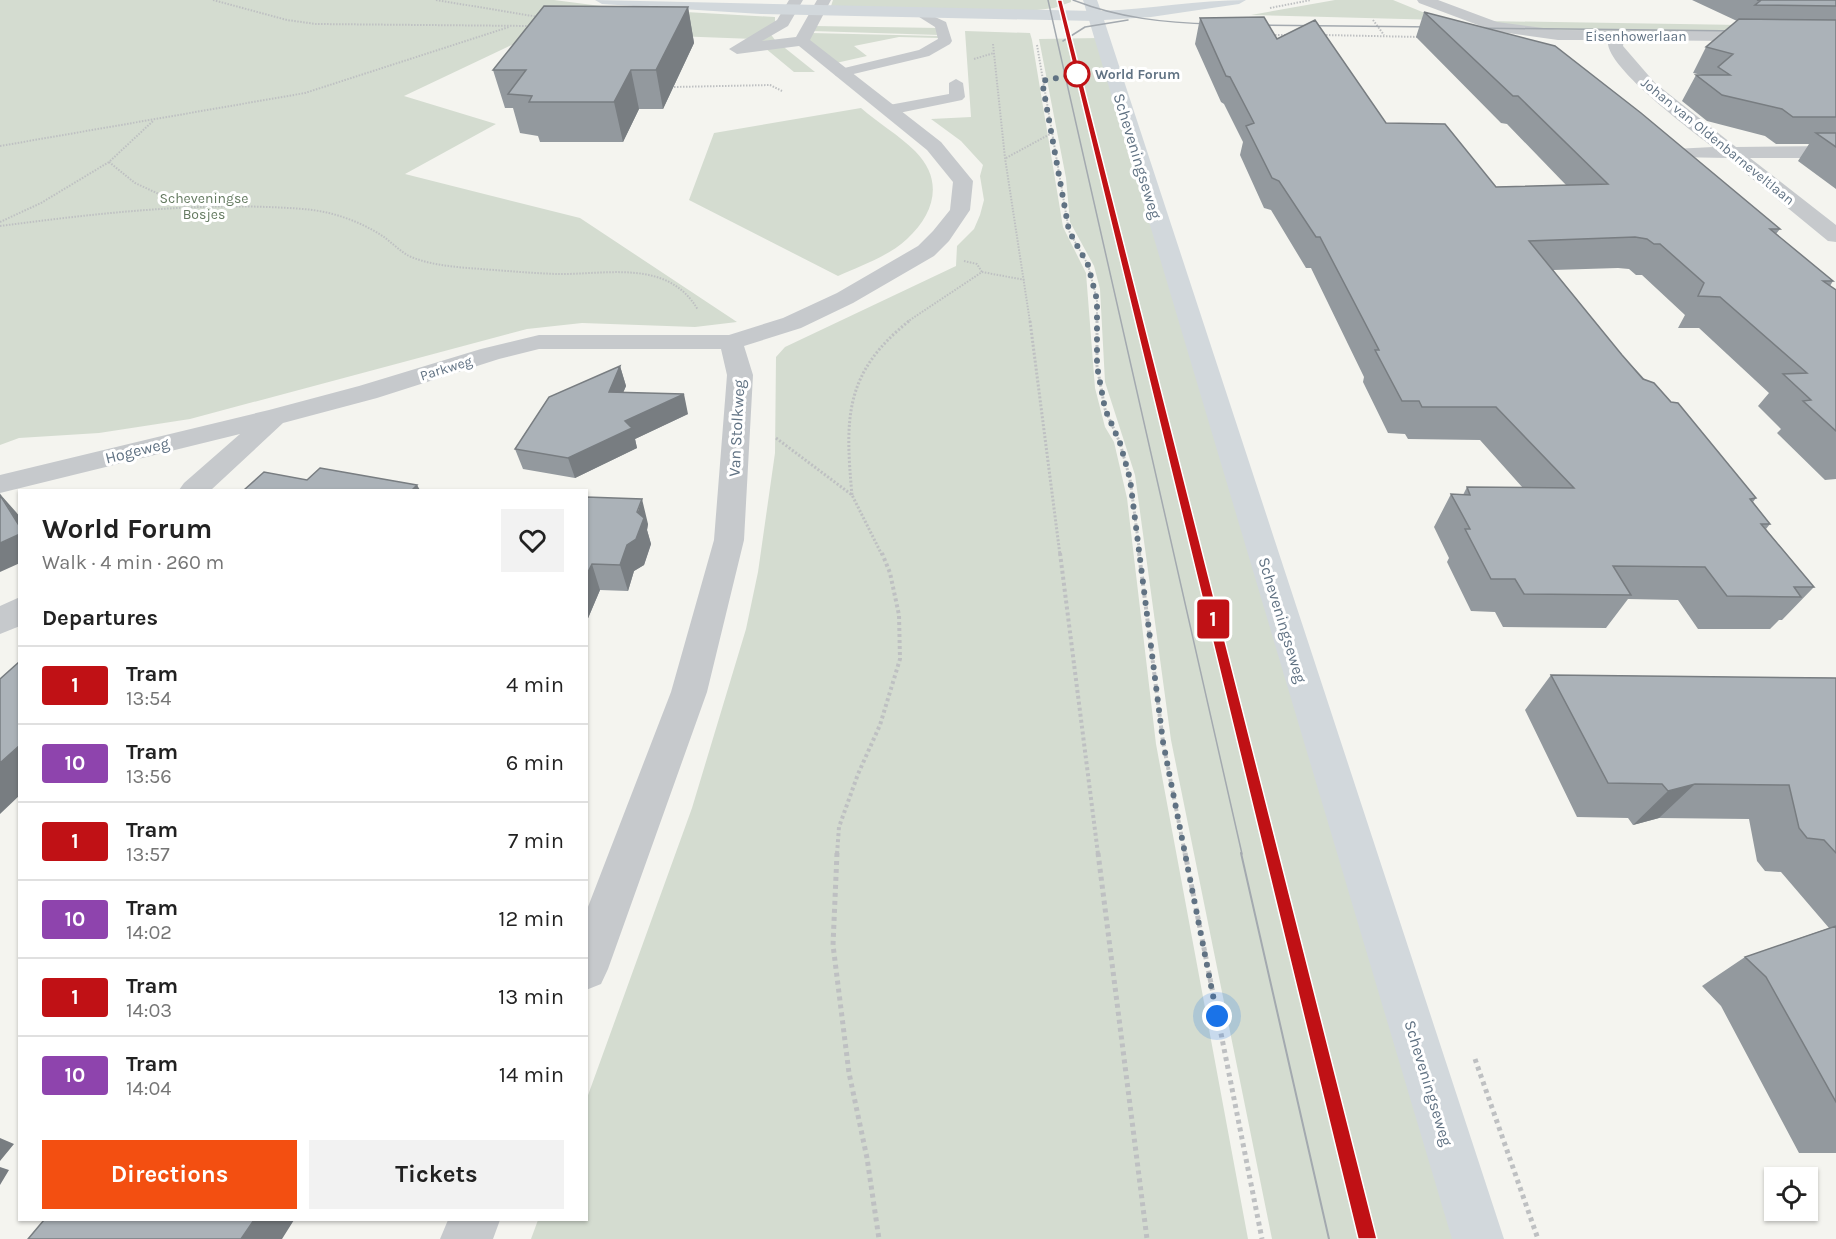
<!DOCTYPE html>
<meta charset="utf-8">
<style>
:root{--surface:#fff;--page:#f2f2f2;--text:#222;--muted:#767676;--line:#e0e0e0;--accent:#f34f11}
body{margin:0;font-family:Karla,sans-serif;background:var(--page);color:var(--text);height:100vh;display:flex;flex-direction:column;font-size:22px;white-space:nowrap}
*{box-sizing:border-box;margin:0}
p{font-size:20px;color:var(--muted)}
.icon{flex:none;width:33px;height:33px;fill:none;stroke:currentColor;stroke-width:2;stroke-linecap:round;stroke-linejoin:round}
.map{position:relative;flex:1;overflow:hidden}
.sheet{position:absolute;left:18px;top:489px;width:570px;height:732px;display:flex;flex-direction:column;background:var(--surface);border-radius:0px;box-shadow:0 2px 4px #0004}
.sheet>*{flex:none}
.badge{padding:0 12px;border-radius:4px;font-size:21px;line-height:39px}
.controls{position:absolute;left:1764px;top:1167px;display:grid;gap:12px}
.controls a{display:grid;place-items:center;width:54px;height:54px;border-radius:0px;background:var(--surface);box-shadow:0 2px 4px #0004;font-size:30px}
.you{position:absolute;width:30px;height:30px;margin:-15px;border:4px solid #fff;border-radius:50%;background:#1a73e8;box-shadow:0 0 0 9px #1a73e833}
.map>.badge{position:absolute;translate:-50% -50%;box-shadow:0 0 0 3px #fff}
h2{padding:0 24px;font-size:22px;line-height:54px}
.round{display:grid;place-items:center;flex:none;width:63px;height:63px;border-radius:0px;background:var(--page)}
.headline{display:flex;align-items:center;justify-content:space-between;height:102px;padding:0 24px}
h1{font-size:28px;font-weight:700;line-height:45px}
.button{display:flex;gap:12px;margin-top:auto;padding:12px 24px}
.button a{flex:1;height:69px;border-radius:0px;background:var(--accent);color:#fff;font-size:24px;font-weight:700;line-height:69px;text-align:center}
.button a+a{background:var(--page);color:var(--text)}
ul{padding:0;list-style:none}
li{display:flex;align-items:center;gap:18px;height:78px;padding:0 24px;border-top:2px solid var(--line)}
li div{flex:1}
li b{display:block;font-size:22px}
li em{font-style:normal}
li .badge{min-width:66px;font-weight:700;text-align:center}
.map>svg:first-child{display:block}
</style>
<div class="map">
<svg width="1836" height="1239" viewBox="0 0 1836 1239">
<rect width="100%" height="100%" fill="#f4f4ef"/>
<path fill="#d4dcd0" d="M 0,0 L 554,0 L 616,8 L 775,17 L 775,26 L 769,32 L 775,40 L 815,72 L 794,72 L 754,39 L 541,31 L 404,96 L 496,124 L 405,174 L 580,218 L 737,322 L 695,327 L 582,323 L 527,329 L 190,419 L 99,433 L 19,438 L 0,445 Z
M 833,0 L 1071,0 L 1071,2 L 1054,8 L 1037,10 L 830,9 Z
M 1335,0 L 1393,0 L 1442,20 L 1251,15 Z
M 1485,21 L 1742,25 L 1836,36 L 1563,33 Z
M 814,26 L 939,28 L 939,35 L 812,31 Z
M 965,31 L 1030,33 L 1032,40 L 1063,227 L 1086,273 L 1095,388 L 1105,427 L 1114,442 L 1127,498 L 1156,744 L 1248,1239 L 531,1239 L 538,1220 L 586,1220 L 587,1098 L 692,808 L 746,629 L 758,572 L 775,453 L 776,357 L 785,347 L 956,266 L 957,246 L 974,229 L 980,215 L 984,200 L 980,176 L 983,165 L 961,141 L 931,119 L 971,117 Z
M 811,33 L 939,36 L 939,38 L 899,37 L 854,46 L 867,56 L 836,63 L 809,40 Z
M 1099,38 L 1458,1239 L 1272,1239 L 1171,740 L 1135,475 L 1105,382 L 1100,289 L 1094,266 L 1070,222 L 1066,178 L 1039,39 Z
M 861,108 C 878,123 899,135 915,151 C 944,180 935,213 907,239 C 889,256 860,266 838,276 L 689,200 L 714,133 Z"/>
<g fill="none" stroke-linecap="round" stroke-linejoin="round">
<path stroke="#bec0c2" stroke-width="2" stroke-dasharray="1.5 1.5" stroke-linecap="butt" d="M 213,0 L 287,20 L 316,24 L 531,26
M 436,0 L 539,17
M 1270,8 L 1311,0
M 1373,20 L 1384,35
M 1272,35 L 1288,35
M 1323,35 L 1420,37
M 993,44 L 1005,158 L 1030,322
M 1037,45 L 1069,231 L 1088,265 L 1097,300 L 1097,322
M 974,59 L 994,53
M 674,87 L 770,85 L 782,91
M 0,146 L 305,93 L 509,27
M 1006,158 L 1052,133
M 109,162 L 135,183 L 185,206
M 0,222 L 41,203 L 109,162 L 153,121
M 0,226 C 100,213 202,201 303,209 C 331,211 360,221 384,237 C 392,243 400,251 409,256 C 427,264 447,266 467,268 C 497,270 527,273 557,274 C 606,275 668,258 698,310
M 964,261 L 977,264 L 982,272
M 907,322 L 982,272 L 1025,280"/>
<path stroke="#bec0c2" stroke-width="3" stroke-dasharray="2 2" stroke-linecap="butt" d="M 1030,321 L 1060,555
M 1097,321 L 1097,366 L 1105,409 L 1120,443 L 1130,479 L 1140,555
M 776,438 L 852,495 L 882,555
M 852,495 C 845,418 844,373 909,321"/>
<path stroke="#bec0c2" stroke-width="4" stroke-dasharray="3 3" stroke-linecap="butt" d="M 1060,553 L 1098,854
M 1139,553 L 1163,742 L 1185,854
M 837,854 L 839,827 L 858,774 L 880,725 L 900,659 L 899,615 L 890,573 L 882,553"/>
<path stroke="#bec0c2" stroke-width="5" stroke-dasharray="4 4" stroke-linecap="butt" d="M 837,853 L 833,945 L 849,1073 L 867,1158 L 879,1239
M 1098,853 L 1147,1239
M 1185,853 L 1262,1239
M 1475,1059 L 1538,1239"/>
<path fill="#c6c9cc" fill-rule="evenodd" d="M 922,11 L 946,22 L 952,41 L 950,44 L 929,56 L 841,77 L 836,76 L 834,73 L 836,70 L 919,50 L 938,39 L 935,27 L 916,15 Z
M 956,79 L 963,83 L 965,97 L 962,100 L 889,115 L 881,110 L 889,105 L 949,94 L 949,83 Z"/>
<path fill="#c6c9cc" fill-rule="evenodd" d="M 789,0 L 803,0 L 788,26 L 762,41 L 796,37 L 817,0 L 831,0 L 810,40 L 941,142 L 973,181 L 970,210 L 949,241 L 934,256 L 853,303 L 801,328 L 744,346 L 753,375 L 744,540 L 707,692 L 608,969 L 601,984 L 586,990 L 586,912 L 671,692 L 714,540 L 727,375 L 721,349 L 539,349 L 499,359 L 377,398 L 283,423 L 211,490 L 179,490 L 184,483 L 240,434 L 0,493 L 0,475 L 269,410 L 359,386 L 481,349 L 539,335 L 729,335 L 783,318 L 837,293 L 918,246 L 933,231 L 950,210 L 953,182 L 927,150 L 799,46 L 737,54 L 729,49 L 777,20 Z
M 1417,0 L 1438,0 L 1497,22 L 1558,30 L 1836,32 L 1836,42 L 1624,40 L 1623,46 L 1655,83 L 1736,147 L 1836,146 L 1836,158 L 1750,158 L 1836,225 L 1836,242 L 1828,241 L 1727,158 L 1674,157 L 1671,153 L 1674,149 L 1713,147 C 1692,131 1603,65 1608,40 L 1558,40 L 1494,31 L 1419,3 Z
M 20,597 L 20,626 L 0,634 L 0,606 Z
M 448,1220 L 500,1220 L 493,1239 L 440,1239 Z"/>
<path fill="#d2d8dc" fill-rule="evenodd" d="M 1083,0 L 1097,0 L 1101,11 C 1150,9 1198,0 1246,0 L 1239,4 L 1151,17 L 1104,20 L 1504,1239 L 1452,1239 Z"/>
<path fill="#d2d8dc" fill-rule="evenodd" d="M 595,0 L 1095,11 L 1103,16 L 1095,21 L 761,14 L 602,4 Z"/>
<path stroke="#a3a9af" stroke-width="1.5" d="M 1048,0 L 1242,854
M 1059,0 L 1271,854
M 1073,0 C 1119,18 1165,23 1214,24
M 1253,25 L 1436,27
M 1469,28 L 1742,31
M 1063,41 L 1085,27 L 1128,20"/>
<path stroke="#a3a9af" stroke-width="2" d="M 1241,853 L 1329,1239
M 1271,853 L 1367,1239"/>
</g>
<path fill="#93999e" d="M 1692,0 L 1836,0 L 1836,189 L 1798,161 L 1809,144 L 1776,144 L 1765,136 L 1707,121 L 1682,101 L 1696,75 L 1702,75 L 1693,73 L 1706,47 L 1737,21 Z
M 688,7 L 694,43 L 663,109 L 639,109 L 623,142 L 540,142 L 538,136 L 520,133 L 513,108 L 505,108 L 493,70 Z
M 1424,12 L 1780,229 L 1776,234 L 1833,281 L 1830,286 L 1836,290 L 1836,479 L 1825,480 L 1777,433 L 1781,429 L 1758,406 L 1769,393 L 1699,328 L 1678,328 L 1685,315 L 1642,275 L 1636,275 L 1629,269 L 1618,268 L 1553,270 L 1622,355 L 1756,498 L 1753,502 L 1770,524 L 1766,529 L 1814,587 L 1782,620 L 1779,620 L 1770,629 L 1698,629 L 1678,600 L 1628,599 L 1606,628 L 1503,627 L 1495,612 L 1471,611 L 1447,562 L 1449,558 L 1434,527 L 1451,494 L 1463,495 L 1467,487 L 1523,488 L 1480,440 L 1408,439 L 1405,434 L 1388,433 L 1363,382 L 1364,377 L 1311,268 L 1306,268 L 1271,210 L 1264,208 L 1240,155 L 1243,142 L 1224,104 L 1221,102 L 1195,44 L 1200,18 L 1277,39 L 1386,123 L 1496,187 L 1566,185 L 1507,124 L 1501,123 L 1416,37 Z
M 620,366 L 626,386 L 623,393 L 688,414 L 635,439 L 637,448 L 575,478 L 523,469 L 515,449 Z
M 586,497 L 648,524 L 647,530 L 651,544 L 644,565 L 634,571 L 628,591 L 600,590 L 586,623 Z
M 1551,675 L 1836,678 L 1836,1153 L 1799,1153 L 1721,1006 L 1702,986 L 1745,957 L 1829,928 L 1781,872 L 1765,871 L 1757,861 L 1749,819 L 1659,818 L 1633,825 L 1628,818 L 1577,817 L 1525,710 Z"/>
<path fill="#787d81" d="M 688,7 L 694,43 L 663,109 L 656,70 Z
M 631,70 L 639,109 L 623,142 L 614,102 Z
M 620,366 L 626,386 L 614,413 L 609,392 Z
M 684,394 L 688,414 L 635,439 L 637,448 L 575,478 L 568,458 L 625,421 Z
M 417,485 L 420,490 L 412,490 Z
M 0,494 L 16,512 L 20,517 L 20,527 Z
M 642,499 L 648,524 L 647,530 L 651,544 L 644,565 L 634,571 L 628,591 L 620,565 Z
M 20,534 L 20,563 L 0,572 L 0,543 Z
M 592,564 L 600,590 L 586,623 L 586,576 Z
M 20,745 L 20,795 L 0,814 L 0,763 Z
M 1695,784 L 1659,818 L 1633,825 L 1668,791 Z
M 0,1138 L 14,1144 L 0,1161 Z
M 0,1167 L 9,1170 L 0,1185 Z
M 254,1220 L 294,1220 L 282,1239 L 241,1239 Z"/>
<path fill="#abb2b8" stroke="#787d81" stroke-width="1.5" d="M 1757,0 L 1836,0 L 1836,6 L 1755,5 L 1760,1 Z
M 544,6 L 688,7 L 656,70 L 631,70 L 614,102 L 529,102 L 532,96 L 508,94 L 526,70 L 493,70 Z
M 1424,12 L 1555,46 L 1641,113 L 1780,229 L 1770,229 L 1833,281 L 1823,281 L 1836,290 L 1836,431 L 1803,401 L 1811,400 L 1783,374 L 1807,373 L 1720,297 L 1698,296 L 1704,283 L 1660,244 L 1654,244 L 1647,239 L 1635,237 L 1529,241 L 1622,355 L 1643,379 L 1654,383 L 1671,402 L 1678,403 L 1756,498 L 1750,499 L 1770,524 L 1761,524 L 1814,587 L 1794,587 L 1801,597 L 1727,596 L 1705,567 L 1613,566 L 1631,595 L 1524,594 L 1515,579 L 1491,579 L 1465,529 L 1470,529 L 1451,494 L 1470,495 L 1467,487 L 1574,488 L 1496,407 L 1422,407 L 1419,401 L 1402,401 L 1375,350 L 1379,350 L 1320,237 L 1316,237 L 1279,181 L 1272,178 L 1246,126 L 1254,123 L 1230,77 L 1226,76 L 1200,18 L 1264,17 L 1277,39 L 1315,20 L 1386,123 L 1445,124 L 1496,187 L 1608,184 L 1518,96 L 1513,96 Z
M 1739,19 L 1836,20 L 1836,117 L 1793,117 L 1782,109 L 1722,95 L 1696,75 L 1730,75 L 1718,67 L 1733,54 L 1706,47 Z
M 1816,133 L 1836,133 L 1836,147 Z
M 620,366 L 609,392 L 684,394 L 625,421 L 632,428 L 568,458 L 515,449 L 549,397 Z
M 320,468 L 417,485 L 412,490 L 244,490 L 264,472 L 307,480 Z
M 0,495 L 20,527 L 20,534 L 0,543 Z
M 586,497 L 642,499 L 637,512 L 644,518 L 636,539 L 627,545 L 620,565 L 592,564 L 586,576 Z
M 19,662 L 20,662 L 20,745 L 0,763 L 0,679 Z
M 1551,675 L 1836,678 L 1836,853 L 1824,840 L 1807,838 L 1799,828 L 1789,785 L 1695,784 L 1668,791 L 1662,784 L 1608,783 Z
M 1836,926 L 1836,1102 L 1766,977 L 1745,957 Z
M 44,1220 L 254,1220 L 241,1239 L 28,1239 Z"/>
<path fill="#c01115" stroke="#fff" stroke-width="1.5" d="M 1057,0 L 1062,0 L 1377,1239 L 1358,1239 Z"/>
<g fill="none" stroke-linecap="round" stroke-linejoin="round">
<path stroke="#607283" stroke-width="6" stroke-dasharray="0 10.8" d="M 1077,74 L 1042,81 L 1069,231 L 1088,265 L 1097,300 L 1097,366 L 1105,409 L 1120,443 L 1130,479 L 1163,742 L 1217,1016"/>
</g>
<circle fill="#fff" stroke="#c01115" stroke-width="3" cx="1077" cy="74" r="12"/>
<g text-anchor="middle" stroke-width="6" stroke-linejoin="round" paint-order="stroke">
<g font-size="14" fill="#607283" stroke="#fff">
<text x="1636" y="41">Eisenhowerlaan</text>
<text transform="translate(1718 141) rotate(39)" y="5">Johan van Oldenbarneveltlaan</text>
<text transform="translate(446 368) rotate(-17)" y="5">Parkweg</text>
</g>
<g font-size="14" font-weight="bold" fill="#607283" stroke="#fff" text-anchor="start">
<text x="1095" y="79">World Forum</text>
</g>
<g font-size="14" fill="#647a60" stroke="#fff">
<text x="204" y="203">Scheveningse<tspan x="204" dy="16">Bosjes</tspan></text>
</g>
<g font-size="16" fill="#607283" stroke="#fff">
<text transform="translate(1138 156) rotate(73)" y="6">Scheveningseweg</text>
<text transform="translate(736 428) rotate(-87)" y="6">Van Stolkweg</text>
<text transform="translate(137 450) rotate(-14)" y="6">Hogeweg</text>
<text transform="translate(1283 620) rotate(73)" y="6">Scheveningseweg</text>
<text transform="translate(1429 1083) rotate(73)" y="6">Scheveningseweg</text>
</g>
</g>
</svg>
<div class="controls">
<a><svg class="icon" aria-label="locate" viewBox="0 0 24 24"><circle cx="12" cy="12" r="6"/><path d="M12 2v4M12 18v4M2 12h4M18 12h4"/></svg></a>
</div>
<div class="you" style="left:1217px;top:1016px"></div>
<b class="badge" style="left:1213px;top:619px;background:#c01115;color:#fff">1</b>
<section class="sheet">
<div class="headline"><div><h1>World Forum</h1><p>Walk · 4 min · 260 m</p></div><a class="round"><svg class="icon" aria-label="heart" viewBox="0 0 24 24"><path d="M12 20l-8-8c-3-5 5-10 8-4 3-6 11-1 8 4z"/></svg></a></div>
<h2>Departures</h2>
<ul>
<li><span class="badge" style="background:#c01115;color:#fff">1</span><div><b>Tram</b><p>13:54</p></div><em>4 min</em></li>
<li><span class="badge" style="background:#8e44ad;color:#fff">10</span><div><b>Tram</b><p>13:56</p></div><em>6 min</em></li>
<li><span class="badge" style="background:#c01115;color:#fff">1</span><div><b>Tram</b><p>13:57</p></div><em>7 min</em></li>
<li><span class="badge" style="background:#8e44ad;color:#fff">10</span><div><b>Tram</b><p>14:02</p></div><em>12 min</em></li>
<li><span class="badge" style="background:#c01115;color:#fff">1</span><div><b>Tram</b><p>14:03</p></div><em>13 min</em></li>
<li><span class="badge" style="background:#8e44ad;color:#fff">10</span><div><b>Tram</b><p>14:04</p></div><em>14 min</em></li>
</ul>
<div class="button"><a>Directions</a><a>Tickets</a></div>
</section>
</div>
